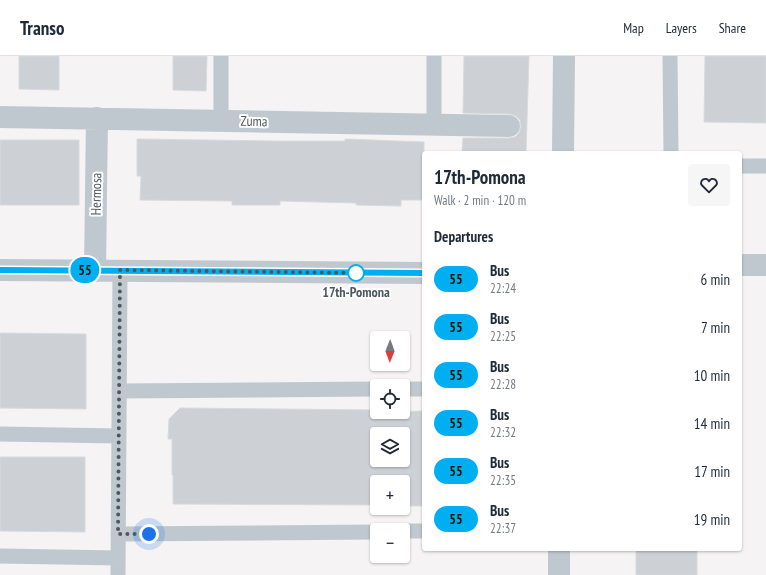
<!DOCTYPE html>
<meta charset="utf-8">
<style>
:root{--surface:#fff;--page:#f6f6f7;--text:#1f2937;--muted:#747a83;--line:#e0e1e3}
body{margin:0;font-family:"PT Sans Narrow",sans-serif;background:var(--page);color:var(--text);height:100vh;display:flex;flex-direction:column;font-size:15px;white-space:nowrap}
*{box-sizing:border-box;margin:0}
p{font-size:13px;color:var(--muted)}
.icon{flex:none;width:22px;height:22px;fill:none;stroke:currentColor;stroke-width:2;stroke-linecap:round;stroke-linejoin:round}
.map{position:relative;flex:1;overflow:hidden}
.side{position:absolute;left:422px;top:95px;width:320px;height:400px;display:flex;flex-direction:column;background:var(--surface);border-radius:4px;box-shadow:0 1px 3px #0004}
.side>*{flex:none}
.badge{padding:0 8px;border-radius:13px;font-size:14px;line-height:26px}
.needle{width:26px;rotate:181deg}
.buttons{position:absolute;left:370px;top:275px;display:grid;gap:8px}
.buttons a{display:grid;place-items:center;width:40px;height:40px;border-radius:4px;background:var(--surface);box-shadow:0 1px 3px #0004;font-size:20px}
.you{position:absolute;width:20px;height:20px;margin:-10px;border:3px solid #fff;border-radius:50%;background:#1a73e8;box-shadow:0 0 0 6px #1a73e833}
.map>.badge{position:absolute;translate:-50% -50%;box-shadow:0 0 0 2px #fff}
h2{padding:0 12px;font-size:15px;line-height:36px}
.round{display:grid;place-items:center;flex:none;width:42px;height:42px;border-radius:4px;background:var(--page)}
.head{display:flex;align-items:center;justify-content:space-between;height:68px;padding:0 12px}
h1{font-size:19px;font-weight:800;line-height:30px}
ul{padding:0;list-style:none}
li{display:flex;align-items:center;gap:12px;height:48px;padding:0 12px}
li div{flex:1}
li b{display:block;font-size:15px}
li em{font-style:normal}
li .badge{min-width:44px;font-weight:700;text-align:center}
header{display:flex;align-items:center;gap:24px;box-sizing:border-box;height:56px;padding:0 20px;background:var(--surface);border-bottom:1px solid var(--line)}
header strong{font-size:19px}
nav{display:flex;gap:22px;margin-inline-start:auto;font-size:14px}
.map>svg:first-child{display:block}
</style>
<header>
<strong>Transo</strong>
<nav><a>Map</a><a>Layers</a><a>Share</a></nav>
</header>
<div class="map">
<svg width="766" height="519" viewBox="0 0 766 519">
<rect width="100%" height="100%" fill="#f5f3f3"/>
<path fill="#cdd0d4" stroke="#d7dadd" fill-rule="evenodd" d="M 19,0 L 59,0 L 59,34 L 19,33 Z
M 173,0 L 207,0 L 206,35 L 173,34 Z
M 464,0 L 529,0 L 526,97 L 462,97 L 463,82 L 509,82 L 515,81 L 519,77 L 521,71 L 520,64 L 516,60 L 510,58 L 463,57 Z
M 705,0 L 766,0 L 766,67 L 704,66 Z
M 137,83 L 276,85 L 345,85 L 345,83 L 424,86 L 424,144 L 401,144 L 401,150 L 356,149 L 356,147 L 280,145 L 280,149 L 232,149 L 232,145 L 140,144 L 141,120 L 137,120 Z
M 0,84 L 79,84 L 79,149 L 0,149 Z
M 0,277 L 86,278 L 86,353 L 0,352 Z
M 180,352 L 377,354 L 377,356 L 424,355 L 424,450 L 403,450 L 403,426 L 377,426 L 377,449 L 173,448 L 173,419 L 172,419 L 172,383 L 168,383 L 169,363 ZM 377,378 L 403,378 L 403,404 L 377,404 Z
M 0,401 L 85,401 L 85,476 L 0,475 Z
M 636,493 L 697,493 L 697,519 L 636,519 Z"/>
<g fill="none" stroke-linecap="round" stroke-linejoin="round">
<path stroke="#bfc8ce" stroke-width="15" d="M 434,0 L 434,68
M 670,0 L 671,97
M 221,65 L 221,0
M 740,110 L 766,110
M 403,333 L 424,333
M 119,335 L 377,333
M 0,378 L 119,380
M 403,475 L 424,475
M 118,478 L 377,476
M 0,500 L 118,502
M 118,519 L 120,215"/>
<path stroke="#bfc8ce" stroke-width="22" d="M 0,61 L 509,70
M 95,215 L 97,62"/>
<path stroke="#bfc8ce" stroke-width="22" d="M 563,97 L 564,0
M 740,209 L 766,209
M 0,214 L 424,217
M 559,519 L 559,493"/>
</g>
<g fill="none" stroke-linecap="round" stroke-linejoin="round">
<g stroke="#fff" stroke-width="9">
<path id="line" d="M 0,214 L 424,217"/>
</g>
<use href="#line" stroke="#00aff2" stroke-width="6"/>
<path stroke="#4b585f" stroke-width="4" stroke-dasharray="0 7.2" d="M 149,478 L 118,478 L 120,214 L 356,217"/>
</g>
<circle fill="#fff" stroke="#00aff2" stroke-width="2" cx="356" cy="217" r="8"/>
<g text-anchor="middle" stroke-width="4" stroke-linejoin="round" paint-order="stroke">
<g font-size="14" fill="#4b585f" stroke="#fff">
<text transform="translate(254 65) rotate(1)" y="5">Zuma</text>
<text transform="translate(96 138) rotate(-89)" y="5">Hermosa</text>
</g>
<g font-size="14" font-weight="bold" fill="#4b585f" stroke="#fff">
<text x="356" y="241">17th-Pomona</text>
</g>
</g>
</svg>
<div class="buttons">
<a><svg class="needle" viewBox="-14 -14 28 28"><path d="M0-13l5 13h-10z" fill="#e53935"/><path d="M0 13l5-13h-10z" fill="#747a83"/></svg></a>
<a><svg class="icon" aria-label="locate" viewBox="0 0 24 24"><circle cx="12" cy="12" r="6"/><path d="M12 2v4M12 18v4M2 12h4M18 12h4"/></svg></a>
<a><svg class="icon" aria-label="layers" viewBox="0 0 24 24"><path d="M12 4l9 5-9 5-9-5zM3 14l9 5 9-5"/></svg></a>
<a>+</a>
<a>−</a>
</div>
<div class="you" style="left:149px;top:478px"></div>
<b class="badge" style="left:85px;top:214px;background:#00aff2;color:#111">55</b>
<section class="side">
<div class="head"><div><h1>17th-Pomona</h1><p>Walk · 2 min · 120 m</p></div><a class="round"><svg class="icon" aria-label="heart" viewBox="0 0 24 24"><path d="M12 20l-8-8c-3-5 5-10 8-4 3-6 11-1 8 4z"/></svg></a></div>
<h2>Departures</h2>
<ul>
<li><span class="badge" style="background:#00aff2;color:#111">55</span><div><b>Bus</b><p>22:24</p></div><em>6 min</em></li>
<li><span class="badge" style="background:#00aff2;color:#111">55</span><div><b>Bus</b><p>22:25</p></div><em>7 min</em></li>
<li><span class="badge" style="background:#00aff2;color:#111">55</span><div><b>Bus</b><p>22:28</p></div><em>10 min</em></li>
<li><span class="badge" style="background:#00aff2;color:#111">55</span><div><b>Bus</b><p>22:32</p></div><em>14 min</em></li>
<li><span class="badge" style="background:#00aff2;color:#111">55</span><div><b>Bus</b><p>22:35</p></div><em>17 min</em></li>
<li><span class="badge" style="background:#00aff2;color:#111">55</span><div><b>Bus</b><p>22:37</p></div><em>19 min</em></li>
</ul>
</section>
</div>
